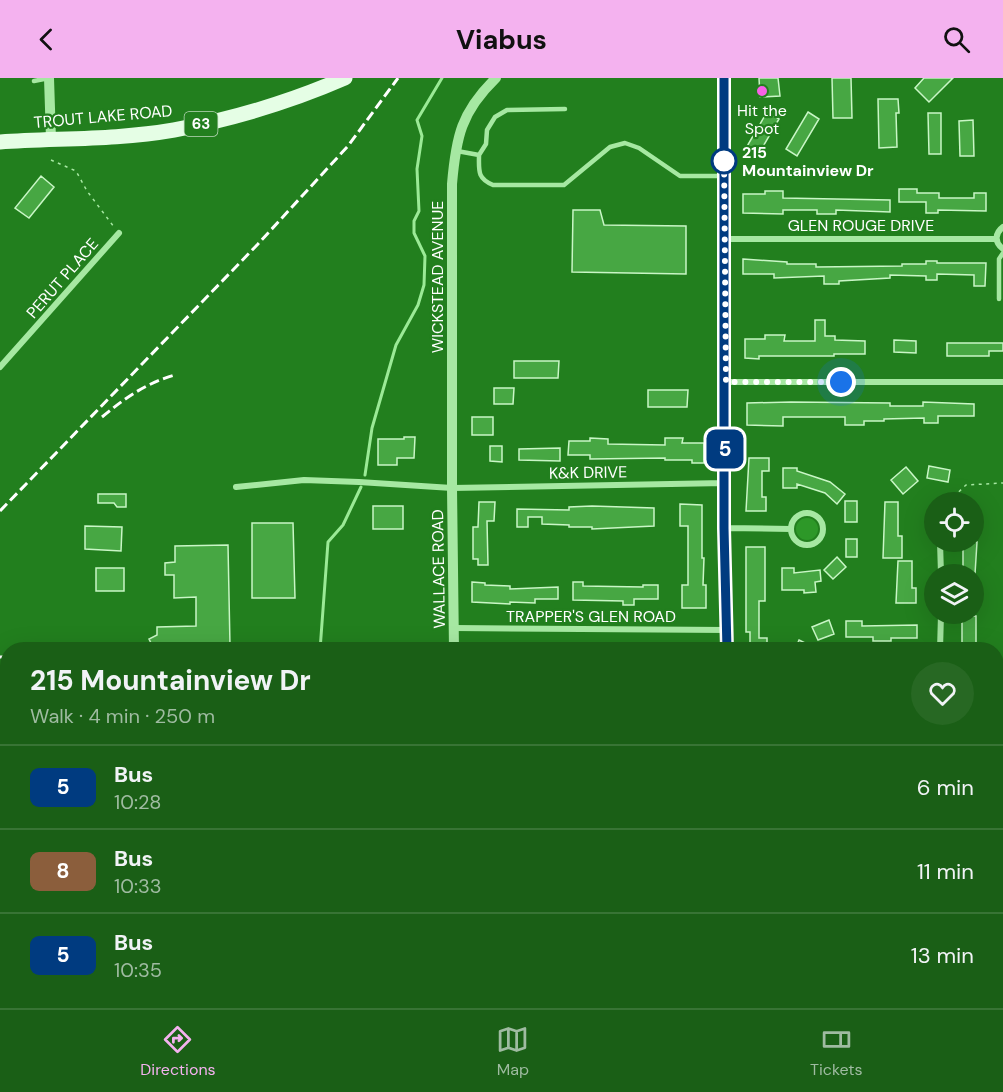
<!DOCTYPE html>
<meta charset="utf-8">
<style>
:root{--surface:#1a5f16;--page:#276823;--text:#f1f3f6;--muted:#9fbba1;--line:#387435;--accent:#f4b2ef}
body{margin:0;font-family:"DM Sans",sans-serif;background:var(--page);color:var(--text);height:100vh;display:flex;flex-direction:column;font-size:22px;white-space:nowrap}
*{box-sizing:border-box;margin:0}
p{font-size:20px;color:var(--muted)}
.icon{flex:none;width:33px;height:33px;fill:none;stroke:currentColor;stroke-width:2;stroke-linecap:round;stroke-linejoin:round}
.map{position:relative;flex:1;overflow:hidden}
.panel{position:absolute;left:0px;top:564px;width:1004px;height:366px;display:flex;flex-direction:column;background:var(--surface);border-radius:24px 24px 0 0;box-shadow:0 6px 24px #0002}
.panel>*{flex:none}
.badge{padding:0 12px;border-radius:9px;font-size:21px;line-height:39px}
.fabs{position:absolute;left:924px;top:414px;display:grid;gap:12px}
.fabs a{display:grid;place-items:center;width:60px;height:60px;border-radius:50%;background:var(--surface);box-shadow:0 6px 24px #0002;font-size:30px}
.you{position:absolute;width:30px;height:30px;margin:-15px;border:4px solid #fff;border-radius:50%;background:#1a73e8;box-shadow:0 0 0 9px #1a73e833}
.map>.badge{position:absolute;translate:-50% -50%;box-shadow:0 0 0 3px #fff}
.round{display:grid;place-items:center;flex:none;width:63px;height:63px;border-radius:32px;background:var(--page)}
.overview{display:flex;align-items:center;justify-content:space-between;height:102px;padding:0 30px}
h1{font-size:28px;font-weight:700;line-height:45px}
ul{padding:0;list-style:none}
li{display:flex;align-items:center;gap:18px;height:84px;padding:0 30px;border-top:2px solid var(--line)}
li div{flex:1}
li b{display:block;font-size:22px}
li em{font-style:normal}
li .badge{min-width:66px;font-weight:700;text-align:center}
header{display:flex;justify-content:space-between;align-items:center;height:78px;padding:0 30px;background:var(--accent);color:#111;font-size:27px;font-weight:700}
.dock{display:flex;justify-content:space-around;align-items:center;height:84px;border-top:2px solid var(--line);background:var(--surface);font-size:16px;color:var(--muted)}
.dock a{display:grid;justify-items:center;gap:3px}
.dock .active{color:var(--accent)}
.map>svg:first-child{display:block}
</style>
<header><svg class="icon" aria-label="back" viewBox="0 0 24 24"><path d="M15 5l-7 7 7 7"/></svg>Viabus<svg class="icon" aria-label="search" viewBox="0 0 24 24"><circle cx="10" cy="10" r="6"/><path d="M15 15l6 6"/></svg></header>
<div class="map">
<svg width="1003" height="930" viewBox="0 0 1003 930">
<rect width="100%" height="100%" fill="#227f1e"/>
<path fill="#2d9828" d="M796 451a11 11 0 1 1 22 0a11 11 0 1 1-22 0Z
M 0,633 L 8,633 L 7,709 L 0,712 Z
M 0,756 L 7,757 L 7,862 L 3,855 L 4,834 L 0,831 Z
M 996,826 L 1003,828 L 1003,881 L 1000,884 L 996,883 Z
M 27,923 L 27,922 L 288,923 L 285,930 L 28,930 Z"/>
<path fill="#165e14" stroke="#9bea96" stroke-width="1.5" d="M 0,841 L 7,851 L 8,922 L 16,923 L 14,930 L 0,930 Z"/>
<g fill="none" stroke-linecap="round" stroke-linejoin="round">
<path stroke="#9bea96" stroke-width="3" d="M 365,397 L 372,350 L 396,267 L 418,227 L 424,207 L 425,178 L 414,155 L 414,143 L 419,133 L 417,91 L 422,58 L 417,42 L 442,0
M 320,572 L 328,464 L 343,447 L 361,409
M 0,623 L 8,621"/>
</g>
<path fill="#47a743" stroke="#c9f6c6" stroke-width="1.5" d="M 759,0 L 778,0 L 780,18 L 760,19 Z
M 832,0 L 851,0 L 852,40 L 833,40 Z
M 924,0 L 953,0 L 929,24 L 915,10 Z
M 878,21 L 898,21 L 899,35 L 896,35 L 897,69 L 879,70 Z
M 767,34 L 779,41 L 758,77 L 746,70 Z
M 808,34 L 819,41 L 797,78 L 786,71 Z
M 928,35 L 941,35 L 941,76 L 929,76 Z
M 973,42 L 974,78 L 960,78 L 959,43 Z
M 41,98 L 54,109 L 29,140 L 15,130 Z
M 899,111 L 917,111 L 917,115 L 939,115 L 939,120 L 974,120 L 974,115 L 986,115 L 986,133 L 938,132 L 938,135 L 926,135 L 926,124 L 899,124 Z
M 765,113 L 783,113 L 783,120 L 890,122 L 890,134 L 836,132 L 836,136 L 817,136 L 817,132 L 783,132 L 783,136 L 743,135 L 743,116 L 765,116 Z
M 573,132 L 600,132 L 604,147 L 686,148 L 686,196 L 572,194 Z
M 743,181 L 787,184 L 787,186 L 816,186 L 816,189 L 902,188 L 902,186 L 926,186 L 926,183 L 937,183 L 937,185 L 986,185 L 985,208 L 974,208 L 974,197 L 937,196 L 937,202 L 926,202 L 926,198 L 890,197 L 890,200 L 839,203 L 839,206 L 824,206 L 824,198 L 774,200 L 774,196 L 743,196 Z
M 815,242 L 825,242 L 825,258 L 835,258 L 835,262 L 865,263 L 865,276 L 834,276 L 834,278 L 759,278 L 759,281 L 745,280 L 745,261 L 765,261 L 765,257 L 785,257 L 784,263 L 815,263 Z
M 894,262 L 916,263 L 916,275 L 894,274 Z
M 947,265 L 1003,265 L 1003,273 L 989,273 L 989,278 L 947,278 Z
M 514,283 L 559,283 L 558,300 L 514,300 Z
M 494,310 L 514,310 L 513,326 L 494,326 Z
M 648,312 L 688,312 L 687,329 L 648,329 Z
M 791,324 L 890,325 L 890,328 L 923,328 L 923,324 L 974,326 L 974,338 L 938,338 L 938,345 L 924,345 L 924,340 L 884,341 L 884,343 L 864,343 L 864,347 L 845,347 L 845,339 L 783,339 L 783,348 L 747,347 L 747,325 Z
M 472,339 L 493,339 L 493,357 L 472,357 Z
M 404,359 L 415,359 L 414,380 L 397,380 L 397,387 L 378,387 L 378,361 L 404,361 Z
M 590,360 L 608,361 L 608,366 L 665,367 L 665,360 L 683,360 L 682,365 L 704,365 L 704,385 L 692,385 L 692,382 L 665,382 L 665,380 L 590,381 L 590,377 L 568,377 L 569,363 L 590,363 Z
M 490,368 L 502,368 L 502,384 L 490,383 Z
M 560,370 L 560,383 L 519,382 L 519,371 Z
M 749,380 L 769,380 L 769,393 L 762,393 L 762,419 L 766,419 L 766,433 L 746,433 Z
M 929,388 L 950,392 L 948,404 L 927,400 Z
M 906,389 L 918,403 L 903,416 L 891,402 Z
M 783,390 L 797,390 L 797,393 L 830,404 L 845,416 L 837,426 L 825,415 L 797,406 L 797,410 L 783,410 Z
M 98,416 L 126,416 L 126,429 L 117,429 L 114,425 L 98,425 Z
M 845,423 L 857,423 L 857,444 L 845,444 Z
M 479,424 L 495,424 L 494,443 L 487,443 L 488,487 L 478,487 L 478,481 L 473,481 L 473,449 L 478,449 Z
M 885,424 L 898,424 L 898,458 L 902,458 L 902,480 L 883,480 Z
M 680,426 L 702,427 L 702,480 L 704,480 L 703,507 L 706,507 L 706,530 L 682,530 L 682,507 L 688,507 L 688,448 L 680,448 Z
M 373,428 L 403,428 L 403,451 L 373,451 Z
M 592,428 L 654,430 L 654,448 L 592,451 L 592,449 L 569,449 L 569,447 L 542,446 L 542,439 L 528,439 L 528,449 L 517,449 L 517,431 L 569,432 L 569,429 Z
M 252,445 L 293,445 L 295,520 L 252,520 Z
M 85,448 L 122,449 L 121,473 L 85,471 Z
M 846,461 L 857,461 L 857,479 L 846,479 Z
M 963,464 L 977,464 L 975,496 L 963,496 Z
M 228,467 L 230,568 L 153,569 L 149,561 L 157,557 L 157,549 L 196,548 L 196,519 L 174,520 L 174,497 L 165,497 L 165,485 L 175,484 L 175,468 Z
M 746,469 L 765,469 L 765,523 L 759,523 L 759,560 L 767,560 L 767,572 L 750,572 L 750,554 L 746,554 Z
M 837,479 L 846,489 L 833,501 L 824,492 Z
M 898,483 L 912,483 L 912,510 L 916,510 L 916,525 L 896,525 Z
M 96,490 L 124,490 L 124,513 L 96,513 Z
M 782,490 L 794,490 L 794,495 L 820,492 L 821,503 L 815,504 L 816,514 L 804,515 L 804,512 L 782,512 Z
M 472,504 L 485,505 L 485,507 L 510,508 L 510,511 L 558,509 L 558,521 L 535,521 L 535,525 L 510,524 L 510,526 L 472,524 Z
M 573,504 L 583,504 L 583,508 L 643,509 L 643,507 L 658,507 L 658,521 L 634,521 L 634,527 L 623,527 L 623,523 L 573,522 Z
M 962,538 L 976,538 L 976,572 L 962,572 Z
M 829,542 L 834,556 L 818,562 L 812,549 Z
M 846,543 L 862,543 L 862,548 L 917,547 L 917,560 L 891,560 L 891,563 L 873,563 L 873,559 L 846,559 Z
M 799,562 L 819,572 L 795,572 Z
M 477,922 L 497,922 L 497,930 L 477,930 Z"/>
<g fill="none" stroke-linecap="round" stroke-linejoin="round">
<path stroke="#a6e8a2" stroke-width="1.5" stroke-dasharray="3 4.5" stroke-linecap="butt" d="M 51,82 L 76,93 L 87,113 L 114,149
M 948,424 L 966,407 L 1003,405"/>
<path stroke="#a6e8a2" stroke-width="4.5" d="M 34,3 L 49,0
M 457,73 L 479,77 L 486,66 L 487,52 L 495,39 L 507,32 L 565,31
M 479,77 C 479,93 477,100 493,107 L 564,107 L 610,69 L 625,65 L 639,70 L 680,98 L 724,98
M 999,221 L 999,181 L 1003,175"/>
<path stroke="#a6e8a2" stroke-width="6" d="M 724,0 L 726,304 L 724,450 L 727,572
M 1003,149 C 995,155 994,164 1003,171
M 726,161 L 996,161
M 0,289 L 119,155
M 726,304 L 1003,304
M 236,409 L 304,402 L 359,404 L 452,410 L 725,405
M791 451a16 16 0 1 1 32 0a16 16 0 1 1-32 0Z
M 724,450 L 791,451
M 940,464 L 941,496
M 454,550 L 727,552
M 940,572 L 941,536
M 996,701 L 1003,701"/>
<path stroke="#a6e8a2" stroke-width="10" d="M 49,0 L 51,61
M 454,572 L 452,410 L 452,106 C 456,59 461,34 496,0
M 455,922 L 455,930"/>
<path stroke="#e5fee5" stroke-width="15" d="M 0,64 C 58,60 117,62 174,52 C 233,41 290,24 345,0"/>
<path stroke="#fff" stroke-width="3" stroke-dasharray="10 4.5" stroke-linecap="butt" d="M 102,339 C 125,320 146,305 175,297
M 0,433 L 258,166 L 348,68 L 398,0
M 0,579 L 8,579"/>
</g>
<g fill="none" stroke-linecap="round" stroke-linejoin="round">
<g stroke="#fff" stroke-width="14">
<path id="line" d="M 724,0 L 724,450 L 727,572"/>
</g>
<use href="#line" stroke="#003b80" stroke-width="9"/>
<path stroke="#fff" stroke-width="6" stroke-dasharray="0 10.8" d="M 724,83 L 724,79 L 726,304 L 841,304"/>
</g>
<circle fill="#f762e6" stroke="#227f1e" stroke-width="2" cx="762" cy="13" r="6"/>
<circle fill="#fff" stroke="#003b80" stroke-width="3" cx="724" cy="83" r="12"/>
<g text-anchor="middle" stroke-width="4.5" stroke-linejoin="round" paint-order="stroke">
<rect fill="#227f1e" stroke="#bdd9bc" stroke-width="1.5" x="184.5" y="34" width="33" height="24" rx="4.5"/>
<g font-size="15" font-weight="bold" fill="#fff">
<text x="201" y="51">63</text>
</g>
<g font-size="16" fill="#fff" stroke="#227f1e">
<text x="762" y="38">Hit the<tspan x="762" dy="18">Spot</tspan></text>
</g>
<g font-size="16" fill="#fff" stroke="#227f1e">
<text transform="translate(103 38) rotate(-5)" y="6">TROUT LAKE ROAD</text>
<text x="861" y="153">GLEN ROUGE DRIVE</text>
<text transform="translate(437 199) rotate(-90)" y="6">WICKSTEAD AVENUE</text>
<text transform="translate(62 200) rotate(-49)" y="6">PERUT PLACE</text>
<text transform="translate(588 394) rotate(-1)" y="6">K&amp;K DRIVE</text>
<text transform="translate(438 491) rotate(-91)" y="6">WALLACE ROAD</text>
<text x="591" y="544">TRAPPER'S GLEN ROAD</text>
</g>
<g font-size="16" font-weight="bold" fill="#fff" stroke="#227f1e" text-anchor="start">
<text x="742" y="80">215<tspan x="742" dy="18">Mountainview Dr</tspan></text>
</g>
</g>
</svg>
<div class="fabs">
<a><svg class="icon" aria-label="locate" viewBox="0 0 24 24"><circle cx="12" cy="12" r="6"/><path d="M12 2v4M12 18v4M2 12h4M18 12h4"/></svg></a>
<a><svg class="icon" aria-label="layers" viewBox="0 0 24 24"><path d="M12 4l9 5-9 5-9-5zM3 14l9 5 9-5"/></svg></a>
</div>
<div class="you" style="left:841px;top:304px"></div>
<b class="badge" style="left:725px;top:371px;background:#003b80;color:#fff">5</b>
<section class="panel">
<div class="overview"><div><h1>215 Mountainview Dr</h1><p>Walk · 4 min · 250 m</p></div><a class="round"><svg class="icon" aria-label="heart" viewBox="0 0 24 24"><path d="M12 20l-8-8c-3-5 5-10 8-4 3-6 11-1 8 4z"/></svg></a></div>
<ul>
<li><span class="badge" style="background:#003b80;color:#fff">5</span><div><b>Bus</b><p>10:28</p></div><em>6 min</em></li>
<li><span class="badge" style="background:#8b5e3c;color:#fff">8</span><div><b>Bus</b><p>10:33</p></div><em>11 min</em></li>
<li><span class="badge" style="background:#003b80;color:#fff">5</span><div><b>Bus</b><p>10:35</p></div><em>13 min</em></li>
</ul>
</section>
</div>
<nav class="dock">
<a class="active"><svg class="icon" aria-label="directions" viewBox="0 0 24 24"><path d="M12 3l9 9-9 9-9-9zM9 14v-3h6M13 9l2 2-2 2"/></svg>Directions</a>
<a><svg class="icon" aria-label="map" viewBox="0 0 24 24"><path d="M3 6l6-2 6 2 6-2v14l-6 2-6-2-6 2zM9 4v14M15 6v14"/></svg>Map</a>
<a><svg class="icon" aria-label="tickets" viewBox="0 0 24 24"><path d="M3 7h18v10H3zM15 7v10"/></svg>Tickets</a>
</nav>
